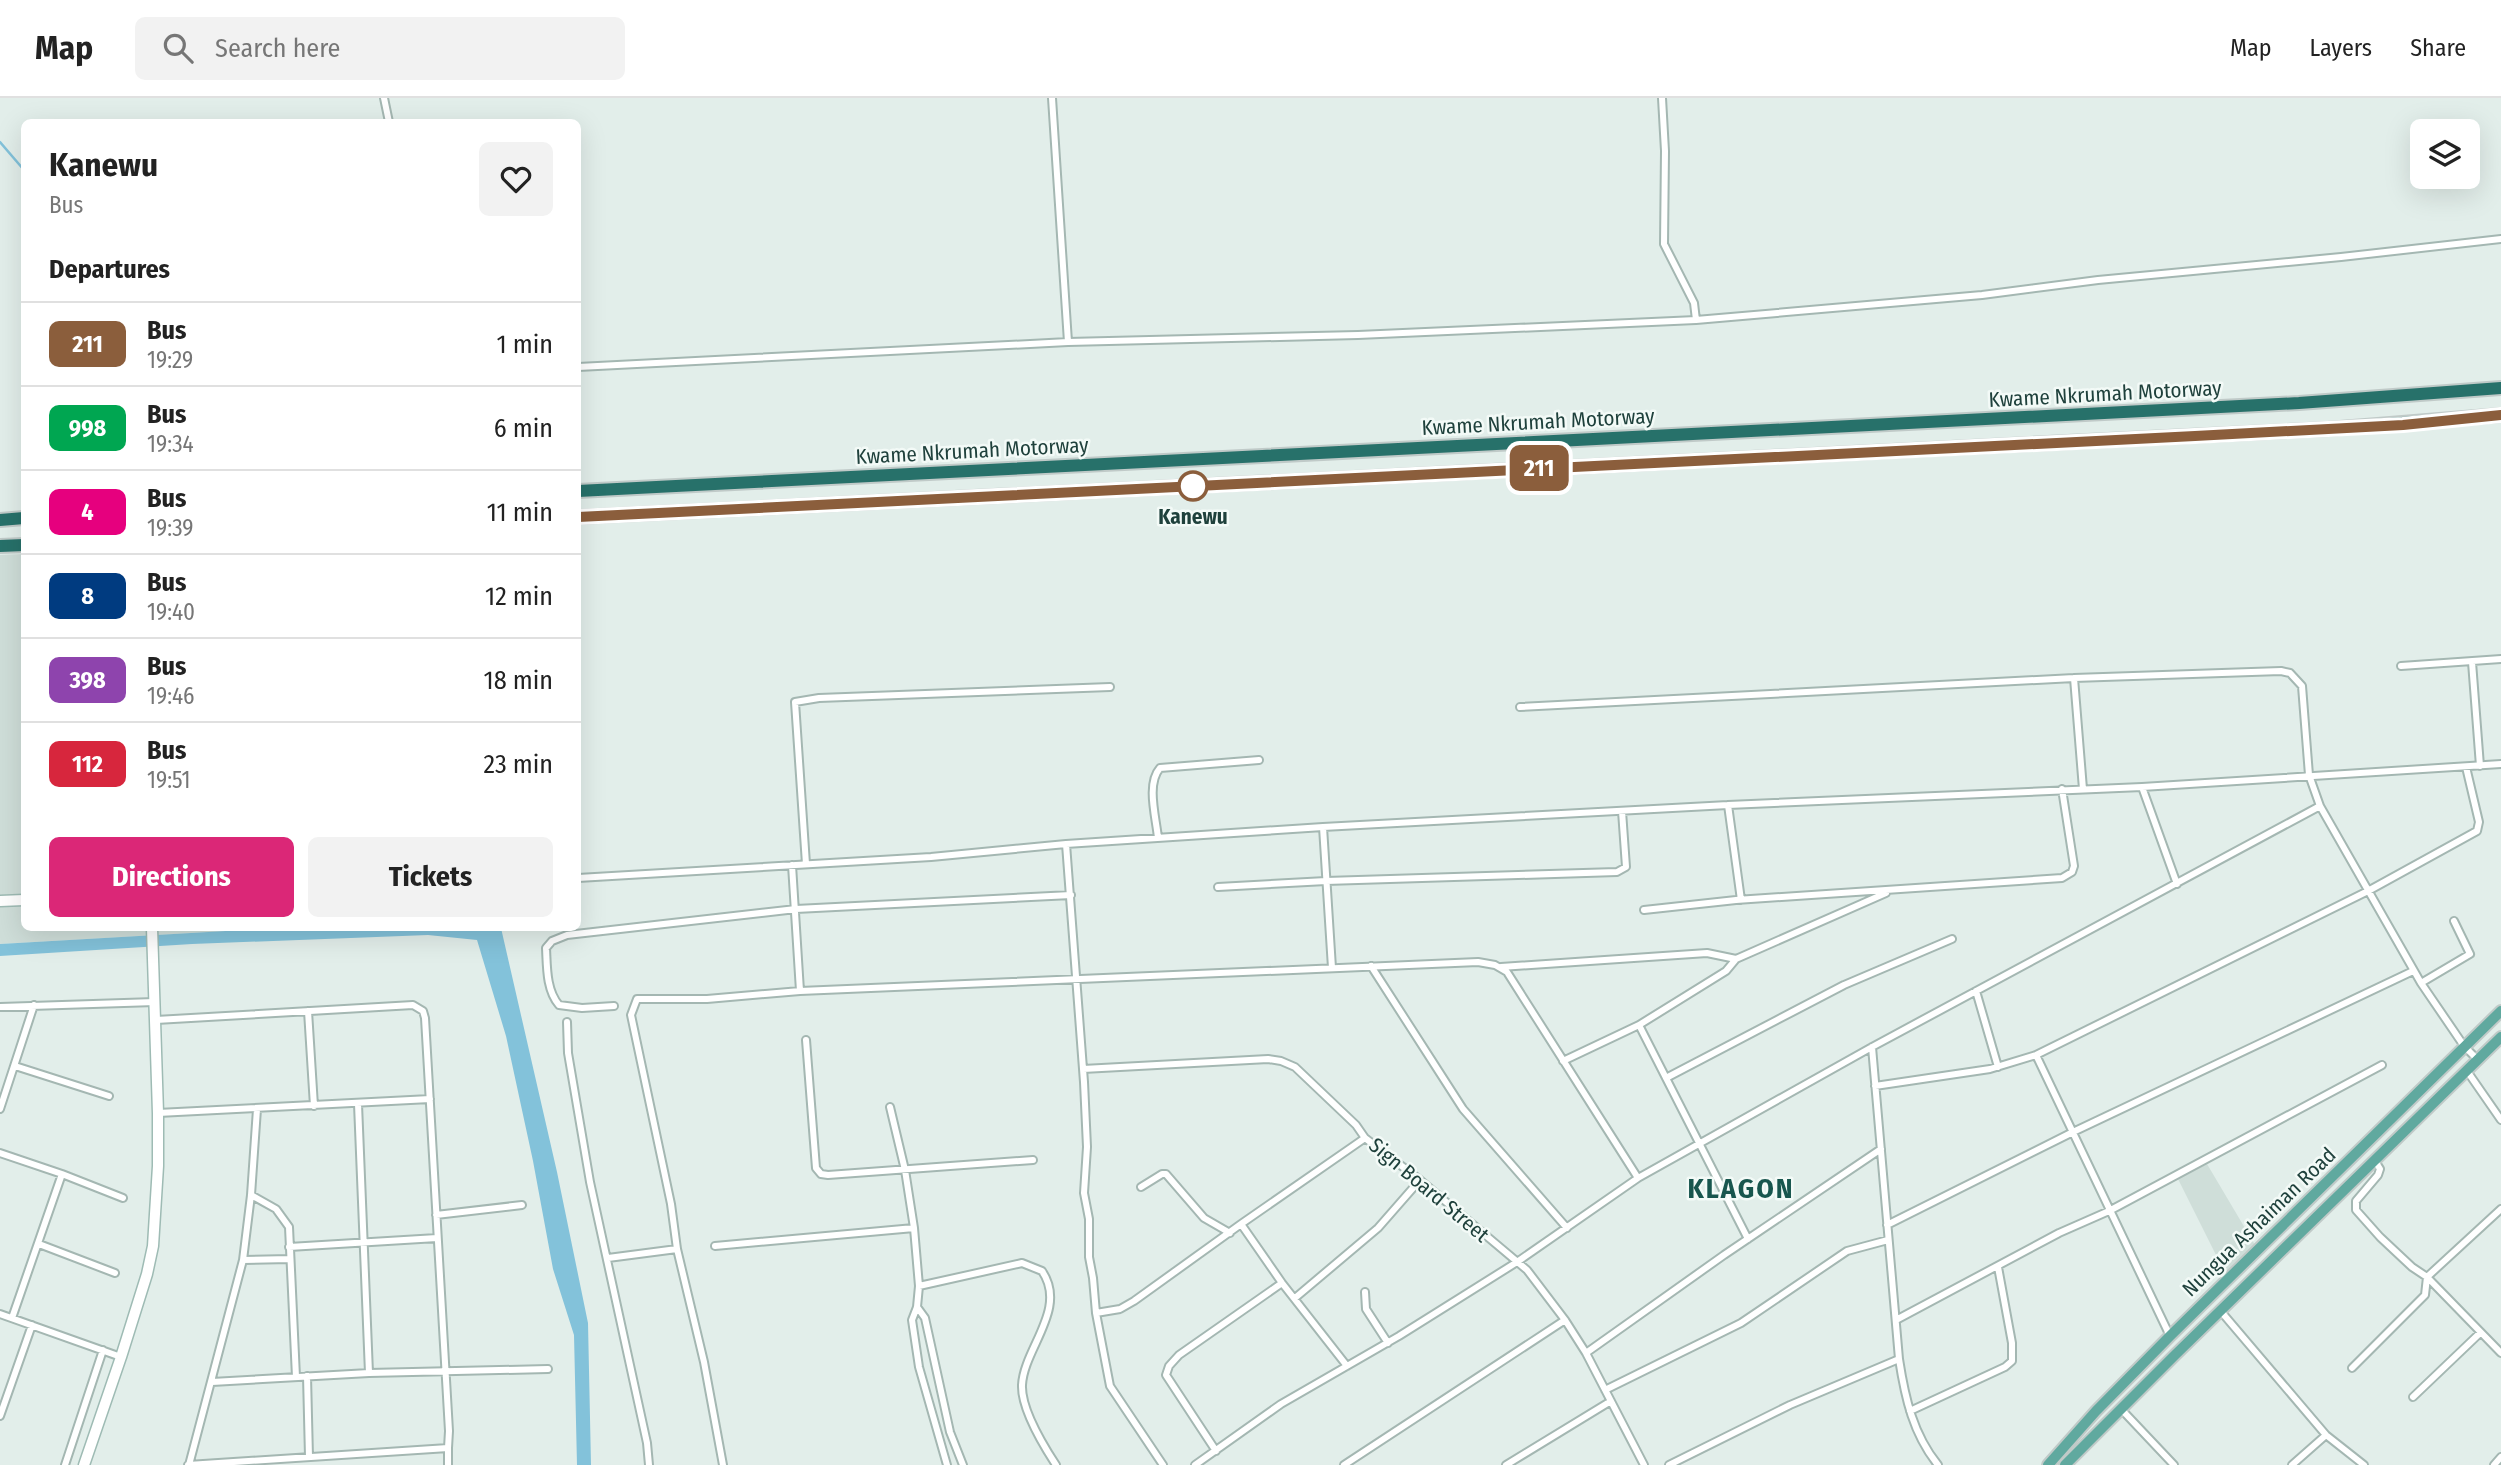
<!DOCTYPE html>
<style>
:root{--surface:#fff;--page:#f2f2f2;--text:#222;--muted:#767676;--line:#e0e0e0;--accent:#db2777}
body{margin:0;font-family:"Fira Sans Condensed",sans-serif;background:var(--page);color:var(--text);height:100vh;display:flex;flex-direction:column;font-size:26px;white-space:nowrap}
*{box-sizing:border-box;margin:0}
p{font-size:23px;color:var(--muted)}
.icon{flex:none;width:38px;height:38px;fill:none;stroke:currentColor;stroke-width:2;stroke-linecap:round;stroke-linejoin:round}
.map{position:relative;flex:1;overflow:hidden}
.details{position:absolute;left:21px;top:21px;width:560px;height:812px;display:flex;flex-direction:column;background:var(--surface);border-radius:10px;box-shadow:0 7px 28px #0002}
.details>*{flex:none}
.badge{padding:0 14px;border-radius:10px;font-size:24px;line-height:46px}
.fabs{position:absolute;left:2410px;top:21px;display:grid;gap:14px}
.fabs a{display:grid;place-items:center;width:70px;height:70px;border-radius:10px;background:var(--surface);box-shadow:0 7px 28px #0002;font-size:35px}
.map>.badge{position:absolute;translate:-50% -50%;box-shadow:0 0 0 4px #fff}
h2{padding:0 28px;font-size:26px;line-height:63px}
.round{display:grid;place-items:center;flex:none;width:74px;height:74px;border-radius:10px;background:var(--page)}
.headline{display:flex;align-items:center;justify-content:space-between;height:119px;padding:0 28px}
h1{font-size:33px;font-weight:700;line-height:52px}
.action{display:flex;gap:14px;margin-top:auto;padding:14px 28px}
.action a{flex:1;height:80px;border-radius:10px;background:var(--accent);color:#fff;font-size:28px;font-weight:700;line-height:80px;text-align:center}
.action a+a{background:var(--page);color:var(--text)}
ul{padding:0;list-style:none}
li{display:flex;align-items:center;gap:21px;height:84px;padding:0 28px;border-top:2px solid var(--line)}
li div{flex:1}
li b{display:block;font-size:26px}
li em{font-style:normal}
li .badge{min-width:77px;font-weight:700;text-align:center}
header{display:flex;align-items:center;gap:42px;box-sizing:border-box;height:98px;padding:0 35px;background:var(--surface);border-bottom:2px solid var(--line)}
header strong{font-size:33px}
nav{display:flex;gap:38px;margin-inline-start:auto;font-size:24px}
.search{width:490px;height:63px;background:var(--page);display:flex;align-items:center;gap:18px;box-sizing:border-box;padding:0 24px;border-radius:10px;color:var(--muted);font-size:26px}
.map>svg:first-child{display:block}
</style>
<header>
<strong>Map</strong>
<div class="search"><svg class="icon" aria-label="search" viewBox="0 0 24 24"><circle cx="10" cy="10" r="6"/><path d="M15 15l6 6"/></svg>Search here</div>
<nav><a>Map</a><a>Layers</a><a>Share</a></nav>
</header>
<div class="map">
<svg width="2501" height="1367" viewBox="0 0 2501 1367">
<rect width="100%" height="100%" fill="#e2eeea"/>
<path fill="#cfded9" d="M 24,456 L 24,830 L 279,830 L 0,846 L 0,457 Z
M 2207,1066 L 2255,1147 L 2226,1177 L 2178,1081 Z"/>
<path fill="#83c2da" d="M 279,830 L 501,830 L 557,1074 L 588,1225 L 591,1367 L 577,1367 L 574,1237 L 553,1171 L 533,1063 L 506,938 L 477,842 L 428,837 L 192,846 L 0,858 L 0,846 Z"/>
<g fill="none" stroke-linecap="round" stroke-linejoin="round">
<path stroke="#83c2da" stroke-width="2.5" d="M 0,44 L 24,72"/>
<g stroke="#a4b7b2" stroke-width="10">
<path id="street" d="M 384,0 L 389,24
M 1052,0 L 1068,244
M 1662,0 L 1665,53 L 1664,146 L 1694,205 L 1696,222
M 578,269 L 1068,244 L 1358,237 L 1696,222 L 1982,197 L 2098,182 L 2341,159 L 2501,141
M 2472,564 L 2480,668
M 2401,568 L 2501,561
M 2074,580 L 2083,691
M 1520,609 L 2074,580 L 2281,573 L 2290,575 L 2302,588 L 2309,677 L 2320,708 L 2421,885 L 2464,948 L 2478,962
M 2142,689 L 2177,786
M 1728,707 L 1741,802
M 1323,729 L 1332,870
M 1158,740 C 1156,719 1146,686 1160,670 L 1259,662
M 1066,746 L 1084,984 L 1087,1049 L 1084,1095 L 1089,1121 L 1089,1159 L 1093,1180 L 1096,1215 L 1120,1211 L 1134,1203 L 1241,1126 L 1365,1040
M 806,766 L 795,604 L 819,600 L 1110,589
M 792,767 L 800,893
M 578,780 L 931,759 L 1066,746 L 1323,729 L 1728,707 L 2142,689 L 2501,666
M 1218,789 L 1326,783 L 1617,774 L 1626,769 L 1622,713
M 1644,812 L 1736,802 L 2062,780 L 2072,774 L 2074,768 L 2062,691
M 1371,868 L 1463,1011 L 1567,1130
M 1501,869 L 1707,855 L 1736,861
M 2421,885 L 2470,856 L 2454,823
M 1976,893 L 1998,969
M 614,908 L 582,910 L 559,907 C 546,892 547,868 546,850 L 552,843 L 567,837 L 796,811 L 1071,797
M 0,909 L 155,904
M 308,913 L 314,1008
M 156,922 L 413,907 L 423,913 L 425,920 L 449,1333 L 448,1350 L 188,1367
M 567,924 L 568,955 L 590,1084 L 647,1345 L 649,1367
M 1639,927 L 1748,1141
M 806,942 L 816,1070 L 821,1076 L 828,1077 L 1033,1062
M 1872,949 L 1899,1261 C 1905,1300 1913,1336 1938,1367
M 2036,957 L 2170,1238
M 1563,963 L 1639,927 L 1726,873 L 1736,861 L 1886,795
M 15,968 L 109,998
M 1083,971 L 1268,961 L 1281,963 L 1295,969 L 1356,1027 L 1365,1040 L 1420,1082 L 1527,1172 L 1565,1222 L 1586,1255 L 1644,1367
M 2467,973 L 2501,1022
M 1666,980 L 1844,887 L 1952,841
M 1875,988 L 1990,971 L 2036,957 L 2368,793 L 2477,733 L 2479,724 L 2466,669
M 358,1006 L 369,1275
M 890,1009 L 905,1072 L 914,1130 L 919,1188 L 917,1209 L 912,1222 L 919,1269 L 947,1367
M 0,1011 L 34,907
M 158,1015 L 430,1001
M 0,1055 L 62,1076 L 123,1100
M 2375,1063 L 2380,1071 L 2378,1077 L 2356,1103 L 2356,1112 L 2380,1139 L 2412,1169 L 2427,1179 L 2501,1255
M 1141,1089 L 1162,1076 L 1166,1076 L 1204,1120 L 1230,1135
M 251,1097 L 276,1111 L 289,1129 L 296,1279
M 436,1117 L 522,1107
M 1241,1126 L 1282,1185 L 1347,1268
M 1887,1127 L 2073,1034 L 2413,873
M 39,1146 L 115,1175
M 715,1148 L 914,1130
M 289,1149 L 437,1140
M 608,1160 L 677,1151
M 243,1162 L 290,1161
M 919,1188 L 1022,1165 L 1042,1173 C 1068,1211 1024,1250 1022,1287 C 1021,1311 1043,1347 1056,1367
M 1365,1194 L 1366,1211 L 1388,1245
M 1295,1200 L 1378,1130 L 1420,1082
M 917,1209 L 925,1220 L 950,1334 L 963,1367
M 2222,1212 L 2224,1217 L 2326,1337 L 2364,1367
M 1096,1215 L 1110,1288 L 1163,1367
M 0,1216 L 121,1259
M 12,1220 L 62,1076
M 1896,1222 L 2059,1135 L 2109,1113 L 2382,967
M 1586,1255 L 1724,1157 L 1881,1051
M 2352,1270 L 2425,1197 L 2427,1179 L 2501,1111
M 307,1278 L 309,1359
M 212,1284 L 369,1275 L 548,1271
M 1605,1292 L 1741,1225 L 1847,1153 L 1888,1142
M 2413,1299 L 2480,1235
M 2122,1312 L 2174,1367
M 1910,1313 L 2005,1269 L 2012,1263 L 2012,1245 L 1998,1169
M 0,1318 L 32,1227
M 448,1350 L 448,1367
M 1216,1353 L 1166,1277 L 1169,1268 L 1179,1257 L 1282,1185
M 65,1367 L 103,1252
M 189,1367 L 243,1162 L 251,1097 L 257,1011
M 723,1367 L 704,1264 L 677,1151 L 671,1106 L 631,917 L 637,901 L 707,901 L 800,893 L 1478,864 L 1495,867 L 1507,874 L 1638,1080
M 1195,1367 L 1281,1306 L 1399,1238 L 1517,1164 L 1638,1080 L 1872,949 L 2320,708
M 1344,1367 L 1565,1222
M 1506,1367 L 1611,1303
M 1669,1367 L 1790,1307 L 1899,1261
M 2292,1367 L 2326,1337
M 2494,1367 L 2501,1359"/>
</g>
<g stroke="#9ebbb4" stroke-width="13">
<path id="secondary" d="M 0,803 L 24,802
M 84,1367 L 121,1259 L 147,1176 L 153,1148 L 158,1068 L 158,1015 L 152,830"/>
</g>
<g stroke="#c0cac8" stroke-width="14">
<path id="primary" d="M 2048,1367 L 2096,1313 L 2170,1238 L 2501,913
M 2065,1367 L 2175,1257 L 2501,939"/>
</g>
<g stroke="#c0cac8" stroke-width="16">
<path id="highway" d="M 578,393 L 2299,305 L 2501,290
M 578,419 L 2328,331 L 2501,317
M 0,422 L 24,420
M 0,448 L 24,447"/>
</g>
<use href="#street" stroke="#fff" stroke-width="6"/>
<use href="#secondary" stroke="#fff" stroke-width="10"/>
<use href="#primary" stroke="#60a99f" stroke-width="10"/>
<use href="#highway" stroke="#27716a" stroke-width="12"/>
</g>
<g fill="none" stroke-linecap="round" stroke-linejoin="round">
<g stroke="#fff" stroke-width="16">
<path id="line" d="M 578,419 L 2195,338 L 2403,327 L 2501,317"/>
</g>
<use href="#line" stroke="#8b5e3c" stroke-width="10"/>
</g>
<circle fill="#fff" stroke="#8b5e3c" stroke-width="3.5" cx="1193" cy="388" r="14"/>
<g text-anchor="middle" stroke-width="5" stroke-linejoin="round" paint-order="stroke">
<g font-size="21" fill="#1f413c" stroke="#f3faf7">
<text transform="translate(2105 296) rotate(-3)" y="7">Kwame Nkrumah Motorway</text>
<text transform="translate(1538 324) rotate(-3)" y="7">Kwame Nkrumah Motorway</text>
<text transform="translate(972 353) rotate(-3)" y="7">Kwame Nkrumah Motorway</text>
<text transform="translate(1429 1092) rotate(40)" y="7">Sign Board Street</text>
<text transform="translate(2259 1124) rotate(-44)" y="7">Nungua Ashaiman Road</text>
</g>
<g font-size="21" font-weight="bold" fill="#1f413c" stroke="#f3faf7">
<text x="1193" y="426">Kanewu</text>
</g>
<g font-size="28" font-weight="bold" letter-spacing="2" fill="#18564e" stroke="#f3faf7">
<text x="1741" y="1100">KLAGON</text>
</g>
</g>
</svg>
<div class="fabs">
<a><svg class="icon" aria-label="layers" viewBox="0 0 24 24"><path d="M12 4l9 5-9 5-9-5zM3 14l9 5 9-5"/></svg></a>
</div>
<b class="badge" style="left:1539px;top:370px;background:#8b5e3c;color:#fff">211</b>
<section class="details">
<div class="headline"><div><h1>Kanewu</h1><p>Bus</p></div><a class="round"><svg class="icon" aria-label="heart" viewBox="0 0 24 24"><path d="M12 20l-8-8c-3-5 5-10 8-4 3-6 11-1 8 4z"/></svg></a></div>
<h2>Departures</h2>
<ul>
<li><span class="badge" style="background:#8b5e3c;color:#fff">211</span><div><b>Bus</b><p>19:29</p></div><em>1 min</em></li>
<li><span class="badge" style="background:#00a651;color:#fff">998</span><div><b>Bus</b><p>19:34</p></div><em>6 min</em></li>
<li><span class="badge" style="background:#e6007e;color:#fff">4</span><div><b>Bus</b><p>19:39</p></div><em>11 min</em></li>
<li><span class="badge" style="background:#003b80;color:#fff">8</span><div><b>Bus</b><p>19:40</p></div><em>12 min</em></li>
<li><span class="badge" style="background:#8e44ad;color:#fff">398</span><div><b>Bus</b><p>19:46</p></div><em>18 min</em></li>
<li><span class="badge" style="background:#d7263d;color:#fff">112</span><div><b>Bus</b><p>19:51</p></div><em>23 min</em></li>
</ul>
<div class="action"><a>Directions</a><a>Tickets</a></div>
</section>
</div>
